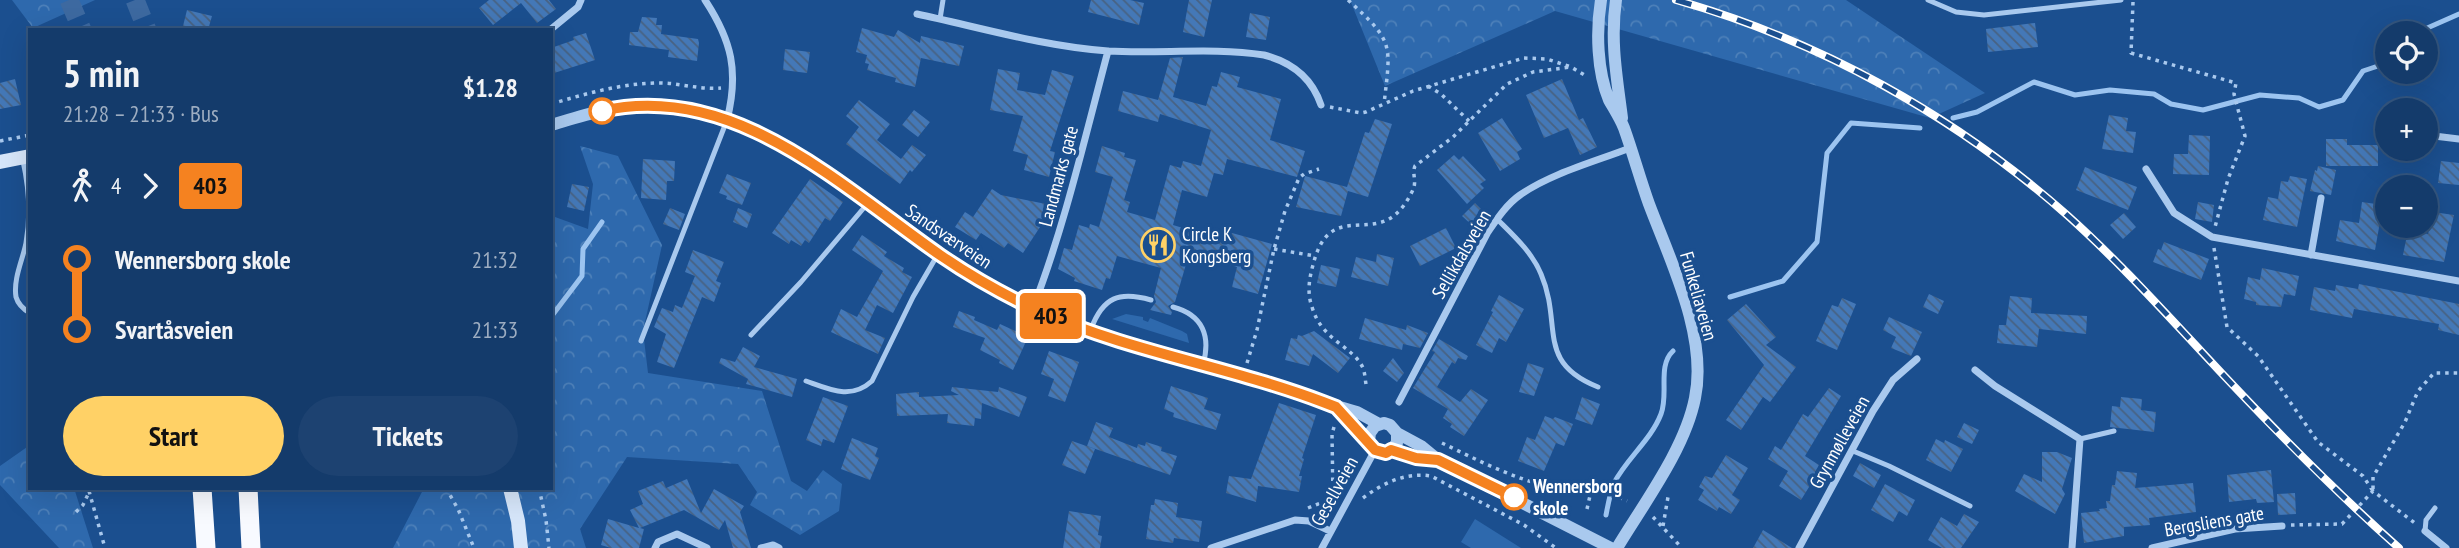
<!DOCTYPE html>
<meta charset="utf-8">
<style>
:root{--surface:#143b6b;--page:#1d4271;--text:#f1f3f6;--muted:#9dadc1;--line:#33557e;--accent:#ffd166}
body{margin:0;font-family:"PT Sans Narrow",sans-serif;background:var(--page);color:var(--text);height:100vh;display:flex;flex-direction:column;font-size:26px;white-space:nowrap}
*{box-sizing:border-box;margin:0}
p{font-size:23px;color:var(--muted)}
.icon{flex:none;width:38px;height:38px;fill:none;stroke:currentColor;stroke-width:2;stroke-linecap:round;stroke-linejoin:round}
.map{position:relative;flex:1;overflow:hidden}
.side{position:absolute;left:28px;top:28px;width:525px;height:462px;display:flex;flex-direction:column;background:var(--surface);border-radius:0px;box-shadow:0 7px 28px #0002,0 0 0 2px var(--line)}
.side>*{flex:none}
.badge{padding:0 14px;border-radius:5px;font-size:24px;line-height:46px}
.buttons{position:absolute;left:2375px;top:21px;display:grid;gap:14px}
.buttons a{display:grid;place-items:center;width:63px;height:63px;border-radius:50%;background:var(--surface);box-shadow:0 7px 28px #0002,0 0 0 2px var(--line);font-size:35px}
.map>.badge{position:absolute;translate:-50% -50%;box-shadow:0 0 0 4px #fff}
.legs{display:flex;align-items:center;gap:10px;height:77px;padding:0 35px;font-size:23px}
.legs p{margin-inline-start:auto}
.head{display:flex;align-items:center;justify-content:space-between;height:119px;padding:0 35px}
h1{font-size:38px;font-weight:600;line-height:52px}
.action{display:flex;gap:14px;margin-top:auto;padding:14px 35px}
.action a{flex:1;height:80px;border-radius:42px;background:var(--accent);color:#111;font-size:28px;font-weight:600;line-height:80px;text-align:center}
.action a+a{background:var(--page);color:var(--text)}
ul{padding:0 35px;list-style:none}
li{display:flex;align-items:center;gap:24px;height:70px;font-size:26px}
li i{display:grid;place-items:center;width:10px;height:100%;margin:0 9px;background:currentColor}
li i::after{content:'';width:18px;height:18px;margin:-9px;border:5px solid;border-radius:50%;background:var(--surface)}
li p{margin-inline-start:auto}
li:first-child i{background:linear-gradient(#0000 50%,currentColor 0)}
li:last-child i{background:linear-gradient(currentColor 50%,#0000 0)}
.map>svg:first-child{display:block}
</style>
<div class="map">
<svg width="2459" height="548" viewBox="0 0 2459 548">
<defs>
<pattern id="forest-crowns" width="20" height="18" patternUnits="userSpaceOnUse" patternTransform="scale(1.75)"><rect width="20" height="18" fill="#2e69ad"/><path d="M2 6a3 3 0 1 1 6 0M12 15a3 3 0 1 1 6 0" fill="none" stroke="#4d80b9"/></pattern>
<pattern id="building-back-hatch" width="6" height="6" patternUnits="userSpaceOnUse" patternTransform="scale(1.75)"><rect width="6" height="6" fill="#4478b7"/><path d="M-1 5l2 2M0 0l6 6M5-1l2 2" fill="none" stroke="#486282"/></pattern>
</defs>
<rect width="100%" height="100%" fill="#1b4f8f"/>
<path fill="#2e69ad" d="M 1126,314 L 1143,317 L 1143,320 L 1148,322 L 1150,318 L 1182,331 L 1187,334 L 1189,343 L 1112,319 Z
M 1475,519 L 1521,548 L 1471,548 L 1461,542 Z"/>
<path fill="url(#forest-crowns)" d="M 12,0 L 95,0 L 33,28 Z
M 1350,0 L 1846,0 L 1985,93 L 1930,118 L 1555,11 L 1385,86 Z
M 580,146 L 618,156 L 662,245 L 643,331 L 648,373 L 762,391 L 791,481 L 807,491 L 823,470 L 842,484 L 839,511 L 800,535 L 750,505 L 757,492 L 738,464 L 627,457 L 580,529 L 586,548 L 393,548 L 424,488 L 551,488 L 551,241 L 555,217 L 588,229 L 593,184 Z
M 30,445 L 30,488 L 74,488 L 93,548 L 59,548 L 0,485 L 0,466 Z"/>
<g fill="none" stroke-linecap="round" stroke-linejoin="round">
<path stroke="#9cc4f0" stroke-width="5" d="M 2421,33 L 2425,29 L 2459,14
M 1953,118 L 1977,112 L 2034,82 L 2075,95 L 2110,90 L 2154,94 L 2171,104 L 2203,110 L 2260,95 L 2299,98 L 2319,107 L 2343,100 L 2363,71 L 2387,63
M 1730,297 L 1783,281 L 1817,242 L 1827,153 L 1851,123 L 1920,128
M 551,317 L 582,276 L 583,249 L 602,222
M 1606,515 C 1608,505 1610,493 1614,483 C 1627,458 1651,440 1661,414 C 1669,394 1657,366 1673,351"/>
</g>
<path fill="url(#building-back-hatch)" d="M 489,0 L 549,0 L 556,9 L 537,23 L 521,3 L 493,25 L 479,8 Z
M 1091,0 L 1130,0 L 1144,3 L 1139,25 L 1088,12 Z
M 1189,0 L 1212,0 L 1204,37 L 1183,32 Z
M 187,10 L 212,16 L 208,30 L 182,30 Z
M 1250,13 L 1270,17 L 1266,40 L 1246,37 Z
M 642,17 L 657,18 L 656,25 L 662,25 L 661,34 L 698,39 L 699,43 L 697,61 L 668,57 L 669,50 L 629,45 L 630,32 L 638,32 Z
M 2035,23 L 2038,47 L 1988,52 L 1986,29 Z
M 862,28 L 894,37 L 898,30 L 920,43 L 921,36 L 964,46 L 959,66 L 921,58 L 915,87 L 895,82 L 896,78 L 867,70 L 869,64 L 865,63 L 867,55 L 856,52 Z
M 586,33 L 595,60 L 551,74 L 551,48 L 574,40 L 573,37 Z
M 785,49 L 810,52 L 807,73 L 783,70 Z
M 1183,57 L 1173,97 L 1206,106 L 1212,86 L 1217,87 L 1221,72 L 1240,77 L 1237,87 L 1281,99 L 1270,140 L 1305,151 L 1297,177 L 1227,159 L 1223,175 L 1214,173 L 1207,197 L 1182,190 L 1173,225 L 1219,239 L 1221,230 L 1272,244 L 1258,294 L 1232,287 L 1237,267 L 1189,254 L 1175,302 L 1168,306 L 1172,312 L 1171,315 L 1150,310 L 1156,302 L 1154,296 L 1161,268 L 1117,256 L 1110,279 L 1106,278 L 1102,290 L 1074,281 L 1075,278 L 1058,269 L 1064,248 L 1072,250 L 1079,225 L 1089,228 L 1090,224 L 1099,227 L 1113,177 L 1095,172 L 1102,146 L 1125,153 L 1124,157 L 1136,160 L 1124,200 L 1130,202 L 1127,212 L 1155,220 L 1170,165 L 1181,168 L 1183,161 L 1201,166 L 1211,130 L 1160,114 L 1158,122 L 1118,111 L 1123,91 L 1158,100 L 1170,58 Z
M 998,69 L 1020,73 L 1017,90 L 1045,95 L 1052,70 L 1074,76 L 1050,151 L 1055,152 L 1049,177 L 1024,170 L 1028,155 L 1013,151 L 1023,116 L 990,110 Z
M 15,79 L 21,105 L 0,109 L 0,83 Z
M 1562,79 L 1579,120 L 1583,118 L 1597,147 L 1580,155 L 1568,128 L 1544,138 L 1526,95 Z
M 859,100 L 890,124 L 877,140 L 901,159 L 912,145 L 926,155 L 912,172 L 910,170 L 900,184 L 846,144 L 859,127 L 846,116 Z
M 914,110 L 930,122 L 918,137 L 902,125 Z
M 2109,115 L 2128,118 L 2126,131 L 2136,132 L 2133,153 L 2102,149 Z
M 1502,118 L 1522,149 L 1517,152 L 1520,159 L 1500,171 L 1478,133 Z
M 1375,119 L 1392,124 L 1368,197 L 1348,191 L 1341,216 L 1296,207 L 1305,176 L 1347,187 L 1365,132 L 1369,133 Z
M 2189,135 L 2210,136 L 2209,175 L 2173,174 L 2174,154 L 2188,154 Z
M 2326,139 L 2347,139 L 2347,145 L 2378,145 L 2378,166 L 2326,166 Z
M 1454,155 L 1459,160 L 1463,156 L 1486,180 L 1480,184 L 1484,188 L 1467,204 L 1437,170 Z
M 643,159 L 675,161 L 674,181 L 667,181 L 666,200 L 641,198 Z
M 2441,161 L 2459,163 L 2459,185 L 2438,183 Z
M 2318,166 L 2336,170 L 2331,195 L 2310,191 L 2315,170 L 2317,171 Z
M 2085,167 L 2137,187 L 2128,210 L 2076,190 Z
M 727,174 L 751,183 L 742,205 L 726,199 L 727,196 L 719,193 Z
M 2290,176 L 2307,179 L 2297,227 L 2263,220 L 2268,197 L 2278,199 L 2281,181 L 2288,182 Z
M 810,179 L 843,202 L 830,221 L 825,218 L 809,243 L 805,240 L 801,246 L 791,240 L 789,244 L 772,233 Z
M 572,184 L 589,187 L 584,211 L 567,207 Z
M 992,189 L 1001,195 L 1046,204 L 1042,224 L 1023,253 L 1008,243 L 1004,248 L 981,233 L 976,240 L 955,227 L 965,212 L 973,217 Z
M 2198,202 L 2214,205 L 2212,222 L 2195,219 Z
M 2362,202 L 2383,205 L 2375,250 L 2336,241 L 2340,220 L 2359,223 Z
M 1475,203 L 1488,216 L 1475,228 L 1462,216 Z
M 670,208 L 685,214 L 679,230 L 663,224 Z
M 738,208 L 752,214 L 747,228 L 733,222 Z
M 2433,212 L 2454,215 L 2444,262 L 2403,255 L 2408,230 L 2428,234 Z
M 2124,213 L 2136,227 L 2123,239 L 2110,225 Z
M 1446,228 L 1456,248 L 1420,266 L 1410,246 Z
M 862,235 L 887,252 L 884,256 L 904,268 L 902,272 L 912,277 L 893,313 L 877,305 L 865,330 L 885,338 L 878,354 L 831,332 L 841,309 L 857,317 L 883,271 L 852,250 Z
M 2164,242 L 2209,259 L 2201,280 L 2153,262 L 2158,249 L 2161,250 Z
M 693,250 L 724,262 L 716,281 L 721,283 L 714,302 L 702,297 L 674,368 L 657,362 L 666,334 L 654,327 L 662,308 L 673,312 L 675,305 L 682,308 L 695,276 L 685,272 Z
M 1377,254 L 1394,258 L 1388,286 L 1351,277 L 1356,257 L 1376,262 Z
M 1321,265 L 1340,269 L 1336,287 L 1317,283 Z
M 2262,268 L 2299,276 L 2295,296 L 2284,294 L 2281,307 L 2256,305 L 2256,302 L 2244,299 L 2248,277 L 2260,280 Z
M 2359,284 L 2459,304 L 2459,335 L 2438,330 L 2439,324 L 2354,309 L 2352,318 L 2310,310 L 2314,287 L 2335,291 L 2336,285 L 2358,289 Z
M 1929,294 L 1944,301 L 1938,314 L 1923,307 Z
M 1499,295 L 1524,309 L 1506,342 L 1499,338 L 1492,353 L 1476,345 L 1493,312 L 1491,311 Z
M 2010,296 L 2032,298 L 2031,313 L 2087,316 L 2086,334 L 2039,329 L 2037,347 L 1997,343 L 1999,325 L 2006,325 Z
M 1842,298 L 1856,304 L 1837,350 L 1816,341 L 1832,305 L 1838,307 Z
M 1746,304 L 1776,337 L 1766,345 L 1796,367 L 1770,402 L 1763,397 L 1741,430 L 1726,420 L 1764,365 L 1727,320 Z
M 959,311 L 975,317 L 974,320 L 997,330 L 1000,324 L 1028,337 L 1013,370 L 999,363 L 1000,360 L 980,350 L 985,338 L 953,327 Z
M 1889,317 L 1922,332 L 1911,356 L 1891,348 L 1896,337 L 1883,330 Z
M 1365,318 L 1406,330 L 1407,325 L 1428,333 L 1420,348 L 1403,344 L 1402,350 L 1359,339 Z
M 1314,331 L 1350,358 L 1338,373 L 1313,354 L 1309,366 L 1285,360 L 1291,338 L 1297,339 L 1298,335 L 1302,336 Z
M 1439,339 L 1468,356 L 1466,360 L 1458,358 L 1455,364 L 1452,362 L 1437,387 L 1460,402 L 1471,389 L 1488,400 L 1464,436 L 1450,427 L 1452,424 L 1443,418 L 1448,409 L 1413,388 L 1435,352 L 1432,351 Z
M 743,347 L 760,356 L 754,367 L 797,379 L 792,397 L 746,384 L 748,379 L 719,363 L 721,358 L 735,362 Z
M 1049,351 L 1079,362 L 1065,402 L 1048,396 L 1054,379 L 1041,374 Z
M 1393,358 L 1404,373 L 1397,382 L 1383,371 Z
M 1528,363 L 1544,368 L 1534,396 L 1519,392 Z
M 1171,386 L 1208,398 L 1204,409 L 1221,414 L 1216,430 L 1173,417 L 1174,413 L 1164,409 Z
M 952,387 L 998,392 L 999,387 L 1027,397 L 1019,417 L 982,403 L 981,419 L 975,418 L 974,426 L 947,423 L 948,414 L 897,416 L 896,394 L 919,392 L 919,397 L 959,395 L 951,391 Z
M 1829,388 L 1841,396 L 1805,456 L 1819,465 L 1815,472 L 1817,474 L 1801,500 L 1779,486 L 1788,471 L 1768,459 L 1775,446 L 1781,450 L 1803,414 L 1808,417 Z
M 823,397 L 848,406 L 834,443 L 823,439 L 821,446 L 806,440 Z
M 1582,397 L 1600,404 L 1592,425 L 1575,419 Z
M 2121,397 L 2142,399 L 2141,410 L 2156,412 L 2154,432 L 2110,427 L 2112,406 L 2120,407 Z
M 1279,403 L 1316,415 L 1302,458 L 1304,459 L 1299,476 L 1302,476 L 1299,492 L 1258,486 L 1256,502 L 1226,493 L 1229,476 L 1251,479 Z
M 1545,416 L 1553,419 L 1555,417 L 1573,424 L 1564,446 L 1556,443 L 1544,471 L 1518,461 L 1527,437 L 1535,440 Z
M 1096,422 L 1113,428 L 1109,437 L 1137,448 L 1138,444 L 1145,446 L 1146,442 L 1162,447 L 1161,451 L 1177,456 L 1170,475 L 1087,446 Z
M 1964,423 L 1979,430 L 1972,444 L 1957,437 Z
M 852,438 L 878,448 L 875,456 L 879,458 L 870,480 L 841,469 Z
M 1936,439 L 1944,443 L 1945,440 L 1963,449 L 1951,472 L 1926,460 Z
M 1072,441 L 1095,449 L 1085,474 L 1062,465 Z
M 2042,452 L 2057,452 L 2072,458 L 2062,489 L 2065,494 L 2055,514 L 2015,491 L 2024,474 L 2042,482 Z
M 1726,455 L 1748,468 L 1732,495 L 1740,500 L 1731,514 L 1719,507 L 1717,511 L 1698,500 L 1704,490 L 1699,487 L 1705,476 L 1712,478 Z
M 1860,463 L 1881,475 L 1874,488 L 1853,476 Z
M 2271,470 L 2274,502 L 2257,503 L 2256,499 L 2229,502 L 2227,475 Z
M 2117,471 L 2137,473 L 2135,488 L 2193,483 L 2196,512 L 2149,518 L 2150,525 L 2124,527 L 2124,536 L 2084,543 L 2081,513 L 2100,511 L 2099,509 L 2107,508 L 2106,501 L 2110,501 L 2112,485 L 2115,485 Z
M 687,479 L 701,513 L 714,489 L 744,506 L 740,512 L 751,548 L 733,548 L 725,520 L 719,530 L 684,510 L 640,528 L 644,529 L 639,548 L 611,548 L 601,545 L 608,519 L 639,528 L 630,510 L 643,504 L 638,491 L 663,481 L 666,488 Z
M 1885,484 L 1915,500 L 1907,516 L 1899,511 L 1893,522 L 1871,510 Z
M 2295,493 L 2296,514 L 2278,515 L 2277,494 Z
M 1155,499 L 1178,503 L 1176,517 L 1202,521 L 1199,542 L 1174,538 L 1173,543 L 1146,539 L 1151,505 L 1154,505 Z
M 1069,511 L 1101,516 L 1098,535 L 1102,536 L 1100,548 L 1063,548 Z
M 1964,514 L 1979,522 L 1961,548 L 1942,548 L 1928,540 L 1941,517 L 1957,526 Z
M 1763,530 L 1792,548 L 1753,548 Z"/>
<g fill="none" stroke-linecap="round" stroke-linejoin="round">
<path stroke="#3d69a0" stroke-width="19" stroke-dasharray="19 10" stroke-linecap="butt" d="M 69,0 L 82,30
M 135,0 L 147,30"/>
<path stroke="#a9c9ee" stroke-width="3.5" stroke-dasharray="3.5 5" stroke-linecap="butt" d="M 1348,0 C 1394,42 1391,43 1384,104
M 2133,2 L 2131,53 L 2236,83 L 2234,94 L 2245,136 L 2228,179 L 2215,227
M 1428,86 L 1441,94 L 1469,121
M 551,104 C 585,94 619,84 655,83 C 677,82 698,90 721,88
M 1330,107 L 1361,113 L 1366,112 L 1413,91 L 1524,58 L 1547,59 L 1571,67 L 1588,77
M 0,141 L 30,135
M 2214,248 L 2227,327 L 2258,356 L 2318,442 L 2363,476 L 2373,491
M 1274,249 L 1315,256
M 1247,363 L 1257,330 L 1274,249 L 1285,211 L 1299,178 L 1304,174 L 1319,169
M 1366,384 C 1365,379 1365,373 1363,368 C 1353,346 1322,341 1312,307 C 1307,293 1309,279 1313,265 C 1329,200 1371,243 1400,210 C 1405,205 1412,193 1414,187 C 1416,179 1412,173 1415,166 L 1453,137 L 1507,84 L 1533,72 L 1571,67
M 1442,443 C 1477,460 1515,479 1553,488 C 1578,494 1604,488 1627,501
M 446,488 L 458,509 L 474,548
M 539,488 L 546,520 L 549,548
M 2373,489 L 2373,477 L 2405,422 L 2418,391 L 2434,373 L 2459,373
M 89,491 L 105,548
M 1333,498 L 1332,434 L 1334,427
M 1363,498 C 1383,483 1406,472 1431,476 L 1524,525 L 1556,548
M 1308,508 L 1333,498
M 1587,509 L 1591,491
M 76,512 L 83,505 L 91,488
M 1653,517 L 1682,548
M 2291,525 L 2342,524 L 2373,491 L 2416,524
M 1663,526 L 1668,497"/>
<path stroke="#a9c9ee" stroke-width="5" d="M 1928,0 L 1956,12 L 1984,15 L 2121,0
M 940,19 L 943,0
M 23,161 C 29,188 31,215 26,243 C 23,259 13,279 16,297 C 18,304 23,309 30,313
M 1497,219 C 1513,235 1532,252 1541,274 C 1563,325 1535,362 1598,387
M 1173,307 C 1203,315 1211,336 1203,365
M 1091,329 C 1103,297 1119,291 1151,300
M 751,335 L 801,282 L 868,203
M 641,341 L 727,120
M 806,381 C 831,390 851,400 872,381 L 913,297 L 938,254
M 2080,439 L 2114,431
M 1853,451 L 1889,466 L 1970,506
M 2425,531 L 2426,520 L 2435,508"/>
<path stroke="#a9c9ee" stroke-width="7" d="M 705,0 C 732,41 739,72 727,120
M 917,14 C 978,27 1046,47 1108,51 C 1160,54 1213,47 1264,55 C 1291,62 1312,78 1321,105
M 550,30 L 578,7 L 581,0
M 2426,135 L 2459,139
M 2146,169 L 2174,213 L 2212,237 L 2459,281
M 2311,255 L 2321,198
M 1033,308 C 1065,225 1085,137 1108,51
M 1975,370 L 1995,386 L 2080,439 L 2072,548
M 1399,402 L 1488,232 C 1497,219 1507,204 1520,195 C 1552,173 1594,162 1630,148
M 2425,531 L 2446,548
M 655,548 L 658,542 L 677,534 L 707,548
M 761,548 L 773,545 L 779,548
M 1211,548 L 1295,520 L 1309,521 L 1330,531
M 1322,548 L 1375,450
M 1799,548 L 1873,411 L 1893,380 L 1917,359
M 2152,548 L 2235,529 L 2282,526"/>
<path stroke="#a9c9ee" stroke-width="12" d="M 1601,0 C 1596,31 1597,71 1609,100 C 1614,109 1620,118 1624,128 C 1633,153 1640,179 1649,204 C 1670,260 1708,336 1695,398 C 1685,449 1644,503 1617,548
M 1616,0 C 1610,41 1617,78 1622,118
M 551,125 C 582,116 612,106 644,105 C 778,100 903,246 1019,302 C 1094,338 1176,357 1256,380 C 1290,390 1322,403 1357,412 L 1379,424
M 1336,407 L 1375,450 L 1386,452 L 1391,450 L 1397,443 L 1397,433
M 1369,441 L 1370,433 L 1375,426 L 1384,423 L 1390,425 L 1397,433 L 1421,446 L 1438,460 L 1611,548
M 1391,450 L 1416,458 L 1438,460"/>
<path stroke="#d6e6fa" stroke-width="14" d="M 0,162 L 30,156
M 510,488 L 518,521 L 521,548"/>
<path stroke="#f8faff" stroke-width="19" d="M 202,488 L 206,548
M 248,488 L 251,548"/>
<g stroke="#fff" stroke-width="8">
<path id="rail" d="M 1676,0 C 1820,41 1954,115 2067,215 C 2114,257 2157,304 2200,350 C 2264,419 2329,486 2399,548"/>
</g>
<use href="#rail" stroke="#1b4f8f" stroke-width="5" stroke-dasharray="16" stroke-linecap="butt"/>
</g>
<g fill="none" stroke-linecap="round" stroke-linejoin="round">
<g stroke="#fff" stroke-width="16">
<path id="line-1" d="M 602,111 C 733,81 841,186 940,255 C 972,277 1006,296 1041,312 C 1131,352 1231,367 1323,402 L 1336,407 L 1375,450 L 1386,453 L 1391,450 L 1416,458 L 1438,460 L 1514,497"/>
</g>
<use href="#line-1" stroke="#f58220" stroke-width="10"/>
</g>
<defs>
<g id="restaurant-ring" transform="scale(1.75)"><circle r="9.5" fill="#1b4f8f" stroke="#ffd166" stroke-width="1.5"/><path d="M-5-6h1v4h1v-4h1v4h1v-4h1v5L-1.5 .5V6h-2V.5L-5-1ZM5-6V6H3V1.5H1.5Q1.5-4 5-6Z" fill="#ffd166"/></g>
</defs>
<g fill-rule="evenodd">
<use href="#restaurant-ring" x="1158" y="245"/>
</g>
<g fill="#fff" stroke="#f58220" stroke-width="3.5">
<circle cx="602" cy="111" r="12"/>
<circle cx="1514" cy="497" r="12"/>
</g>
<g text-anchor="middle" stroke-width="7" stroke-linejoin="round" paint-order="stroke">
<g font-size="19" fill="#fff" stroke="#1b4f8f">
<text transform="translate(1058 176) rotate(-75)" y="7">Landmarks gate</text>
<text transform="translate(949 236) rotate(34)" y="7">Sandsværveien</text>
<text transform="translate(1461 254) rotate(-60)" y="7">Sellikdalsveien</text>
<text transform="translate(1699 296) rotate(74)" y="7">Funkeliaveien</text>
<text transform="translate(1839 442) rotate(-61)" y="7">Grynmølleveien</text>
<text transform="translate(1334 491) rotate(-61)" y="7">Gesellveien</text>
<text transform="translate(2214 521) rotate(-10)" y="7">Bergsliens gate</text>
</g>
<g font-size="19" fill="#fff" stroke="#1b4f8f" text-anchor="start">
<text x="1182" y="241">Circle K<tspan x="1182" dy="22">Kongsberg</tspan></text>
</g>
<g font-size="19" font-weight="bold" fill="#fff" stroke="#1b4f8f" text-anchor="start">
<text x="1533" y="493">Wennersborg<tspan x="1533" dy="22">skole</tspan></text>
</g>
</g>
</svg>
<div class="buttons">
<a><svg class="icon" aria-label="locate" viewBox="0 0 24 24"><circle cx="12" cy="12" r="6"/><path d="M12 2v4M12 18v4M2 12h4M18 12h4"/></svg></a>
<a>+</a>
<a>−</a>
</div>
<b class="badge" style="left:1051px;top:316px;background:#f58220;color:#111">403</b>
<section class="side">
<div class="head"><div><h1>5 min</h1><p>21:28 – 21:33 · Bus</p></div><b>$1.28</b></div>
<div class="legs"><svg class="icon" aria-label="walk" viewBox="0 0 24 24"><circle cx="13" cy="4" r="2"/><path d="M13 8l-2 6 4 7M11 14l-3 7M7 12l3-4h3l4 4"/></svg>4<svg class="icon" aria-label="forward" viewBox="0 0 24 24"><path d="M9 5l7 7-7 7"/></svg><b class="badge" style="background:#f58220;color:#111">403</b></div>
<ul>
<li><i style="color:#f58220"></i><b>Wennersborg skole</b><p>21:32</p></li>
<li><i style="color:#f58220"></i><b>Svartåsveien</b><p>21:33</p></li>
</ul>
<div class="action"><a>Start</a><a>Tickets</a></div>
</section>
</div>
